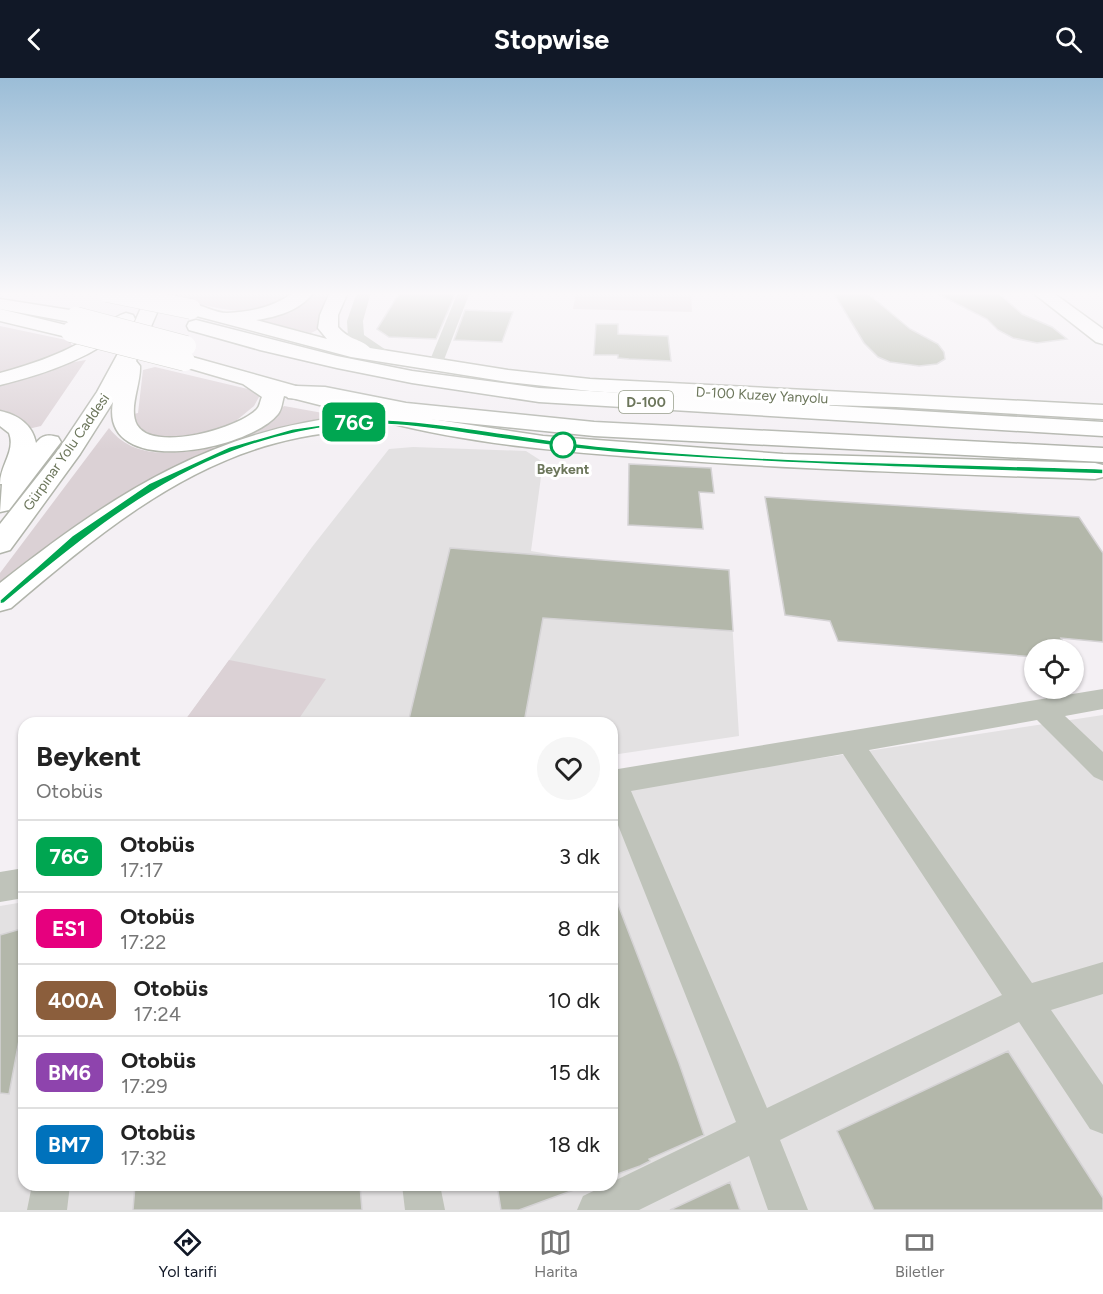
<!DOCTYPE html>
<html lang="tr">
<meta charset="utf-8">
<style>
:root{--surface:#fff;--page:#f6f6f6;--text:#222;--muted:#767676;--line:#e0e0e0;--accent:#111827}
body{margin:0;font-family:Figtree,sans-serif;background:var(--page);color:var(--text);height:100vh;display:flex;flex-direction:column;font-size:22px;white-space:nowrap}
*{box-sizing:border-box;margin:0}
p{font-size:20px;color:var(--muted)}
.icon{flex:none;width:33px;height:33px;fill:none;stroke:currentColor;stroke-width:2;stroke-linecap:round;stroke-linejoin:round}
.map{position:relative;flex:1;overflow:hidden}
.panel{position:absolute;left:18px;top:639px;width:600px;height:474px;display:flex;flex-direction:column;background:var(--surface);border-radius:18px;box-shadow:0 2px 4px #0004}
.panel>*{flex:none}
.badge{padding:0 12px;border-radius:9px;font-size:21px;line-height:39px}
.buttons{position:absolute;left:1024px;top:561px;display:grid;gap:12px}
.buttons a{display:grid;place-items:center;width:60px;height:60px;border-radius:50%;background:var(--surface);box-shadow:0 2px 4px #0004;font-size:30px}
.map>.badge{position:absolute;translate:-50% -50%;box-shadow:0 0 0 3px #fff}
.round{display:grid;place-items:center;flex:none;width:63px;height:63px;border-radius:32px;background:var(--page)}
.head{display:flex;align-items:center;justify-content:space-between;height:102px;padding:0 18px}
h1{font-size:28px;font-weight:700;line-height:45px}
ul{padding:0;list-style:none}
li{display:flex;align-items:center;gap:18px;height:72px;padding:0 18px;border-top:2px solid var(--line)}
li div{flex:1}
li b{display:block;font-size:22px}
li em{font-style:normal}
li .badge{min-width:66px;font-weight:700;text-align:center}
header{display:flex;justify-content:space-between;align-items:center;height:78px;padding:0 18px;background:var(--accent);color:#fff;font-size:27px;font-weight:700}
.tabs{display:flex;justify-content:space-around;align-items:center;height:84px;border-top:2px solid var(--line);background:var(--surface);font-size:16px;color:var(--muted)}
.tabs a{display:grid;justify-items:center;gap:3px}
.tabs .selected{color:var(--accent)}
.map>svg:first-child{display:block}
</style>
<header><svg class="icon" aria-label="back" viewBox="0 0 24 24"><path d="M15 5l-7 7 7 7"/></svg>Stopwise<svg class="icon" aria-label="search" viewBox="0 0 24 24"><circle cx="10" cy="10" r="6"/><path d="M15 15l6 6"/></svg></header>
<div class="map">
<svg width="1103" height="1132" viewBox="0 0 1103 1132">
<rect width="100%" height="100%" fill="#f4f0f4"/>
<path fill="#e3e1e2" d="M 413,369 L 526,373 L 543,384 L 531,473 L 584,482 L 729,492 L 739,658 L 612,677 L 612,645 L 183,645 L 312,469 L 389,371 Z
M 1103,637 L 1103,1132 L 0,1132 L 0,828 L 24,824 L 24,1107 L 612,1107 L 612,712 Z"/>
<path fill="#dbd1d5" d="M 176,214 L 296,214 C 265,248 212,228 174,220 Z
M 310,214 L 329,214 L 318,241 L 317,252 L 311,255 L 261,243 L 263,239 L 301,223 Z
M 576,214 L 691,214 L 692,234 L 573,231 Z
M 0,248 L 71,263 L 71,266 L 76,271 L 0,298 Z
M 86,282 L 41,348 L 28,351 L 0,336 L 0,305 L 62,286 Z
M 155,289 L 252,312 L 258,315 L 259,319 L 254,328 L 237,342 L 240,344 C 226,349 211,355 196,359 C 177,364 136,361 134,336 L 138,335 L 143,292 Z
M 284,328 L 334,337 L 238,361 L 257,350 Z
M 109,350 C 136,385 183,375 221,368 C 172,390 124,413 80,444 C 53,464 29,490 0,506 L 0,495 Z
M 229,582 L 326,601 L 296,645 L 183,645 Z"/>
<path fill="#b3b7aa" stroke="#d5d3d5" stroke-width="1.5" d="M 400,214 L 456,214 L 436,261 L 389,259 L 377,251 Z
M 833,214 L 866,214 L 910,251 L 938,266 L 944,274 L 945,281 L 937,286 L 919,288 L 890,284 L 878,279 L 864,265 Z
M 934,214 L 997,214 L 1022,236 L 1052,249 L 1067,261 L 1037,265 L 1013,260 L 998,252 L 987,241 Z
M 465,232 L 513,234 L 502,264 L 454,262 Z
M 596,246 L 618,246 L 618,256 L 668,258 L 671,283 L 629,281 L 618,280 L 618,277 L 594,277 Z
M 629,386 L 711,390 L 714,415 L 699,414 L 703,451 L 628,447 Z
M 765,419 L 1079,439 L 1103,475 L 1103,564 L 1061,560 L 1067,572 L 1035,572 L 1035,579 L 838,563 L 830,543 L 785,537 Z
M 450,470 L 729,492 L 733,553 L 543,540 L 524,645 L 408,645 Z
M 612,816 L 614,816 L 679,985 L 704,1057 L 649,1081 L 650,1083 L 640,1088 L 612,1098 Z
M 24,850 L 24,936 L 9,1016 L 0,1015 L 0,857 Z
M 1008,973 L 1103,1120 L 1103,1132 L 874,1132 L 837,1053 Z
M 730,1104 L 740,1132 L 670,1132 Z
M 135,1107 L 360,1107 L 362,1132 L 133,1132 Z
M 497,1107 L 581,1107 L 582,1109 L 519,1132 L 501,1132 Z"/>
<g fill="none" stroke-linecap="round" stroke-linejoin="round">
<g stroke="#b2b5ac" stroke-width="3">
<path id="primary" d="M 148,214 L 166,214 L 136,283 L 140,288 C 141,306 128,331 137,347 C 153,375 240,350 257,331 C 260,328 260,323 262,319 L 243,306 L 178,287 L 175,283 L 178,279 L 185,277 L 303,310 L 425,340 L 543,358 L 783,376 L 1095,385 L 1103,387 L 1103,399 L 1095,401 C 950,396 805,392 660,381 C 568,374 476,367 386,344 L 383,348 L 375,350 C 341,353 309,356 276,365 C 174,392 90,463 11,530 L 0,533 L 0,505 C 112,417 213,350 359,337 L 284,318 C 282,324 282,331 278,336 C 248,373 99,402 113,324 L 80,376 L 32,442 L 10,472 L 0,475 L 0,446 L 59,371 L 97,314 L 133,248 Z
M 294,214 L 314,214 C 301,232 277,239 256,242 L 327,261 L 318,250 L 320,237 L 330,214 L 348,214 L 338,237 L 338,249 C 350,263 360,260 370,270 L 508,292 L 590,301 L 1103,327 L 1103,341 L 896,329 L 767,325 L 590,313 L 508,304 L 351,279 L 185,235 L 182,231 L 185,227 C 199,223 212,235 227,235 C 250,234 275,229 294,214 Z
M 1032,214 L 1052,214 L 1103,251 L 1103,266 L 1096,264 Z
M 0,231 L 78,250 L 81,254 L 78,258 L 71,260 L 0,243 Z
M 126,235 L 133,237 L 135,241 L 133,245 C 94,279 49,295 0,307 L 0,295 C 29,287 57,278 83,263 C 97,255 111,239 126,235 Z
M 0,333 C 18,337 32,346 36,365 C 42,357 48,356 58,359 L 61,364 L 9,432 L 0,434 L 2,406 L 0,406 C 0,387 16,373 9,355 L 0,348 Z"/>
</g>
<g stroke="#b1b4ac" stroke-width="3">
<path id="trunk" d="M 0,221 L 76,233 L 83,235 L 85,239 L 83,243 L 76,245 L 0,231 Z
M 196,242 L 337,278 L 412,293 L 539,310 L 1103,344 L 1103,358 L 539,324 L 412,305 L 337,290 L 260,272 L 189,252 L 187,248 L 189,244 Z
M 296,308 L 325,309 L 406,325 L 594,344 L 1103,370 L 1103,384 L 594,358 L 406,339 L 325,323 L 288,320 L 285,315 L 288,310 Z"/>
</g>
<path fill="#bfc3ba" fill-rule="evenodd" d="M 458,214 L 470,214 L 442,287 L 440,290 L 430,290 L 428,287 Z
M 1103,611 L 1103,631 L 1065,638 L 1103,674 L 1103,703 L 1094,699 L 1037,642 L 869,672 L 1032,905 L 1103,884 L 1103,916 L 1051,932 L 1103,1007 L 1103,1056 L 1090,1051 L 1019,944 L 780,1062 L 808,1132 L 768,1132 L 749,1078 L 639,1132 L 577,1132 L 583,1118 L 606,1107 L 612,1107 L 612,1104 L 736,1044 L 612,732 L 612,692 ZM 843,676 L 1002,917 L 767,1030 L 631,713 Z
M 24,790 L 24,820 L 0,824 L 0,794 Z
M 32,1107 L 70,1107 L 67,1132 L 27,1132 Z
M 402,1107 L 440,1107 L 445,1132 L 405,1132 Z"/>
<path fill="#bfc3ba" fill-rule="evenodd" d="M 357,214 L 371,214 L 363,243 L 364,257 L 389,274 L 391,278 L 389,282 L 377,282 L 348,259 L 347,243 Z"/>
<use href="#primary" fill="#fff" fill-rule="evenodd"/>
<use href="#trunk" fill="#fff" fill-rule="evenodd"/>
<g stroke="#b2b5ac" stroke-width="21" stroke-linecap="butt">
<path id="primary-bridge" d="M 107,214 L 191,231
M 71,254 L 185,283"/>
</g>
<g stroke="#b1b4ac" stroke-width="21" stroke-linecap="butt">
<path id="trunk-bridge" d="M 76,239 L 186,268"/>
</g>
<use href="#primary-bridge" stroke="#fff" stroke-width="20"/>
<use href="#trunk-bridge" stroke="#fff" stroke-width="20"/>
</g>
<linearGradient id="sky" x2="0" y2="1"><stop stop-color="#9bbdd7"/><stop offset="0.58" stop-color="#faf8fa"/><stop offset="1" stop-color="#faf8fa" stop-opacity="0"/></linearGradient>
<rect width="1103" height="372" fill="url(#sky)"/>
<path fill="#00a651" stroke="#fff" stroke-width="1.5" d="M 363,341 C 441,342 518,360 596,368 C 764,385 934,385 1103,391 L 1103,396 C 943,391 783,386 623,375 C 567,371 512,362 457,354 C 426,350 396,345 364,346 C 322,347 274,358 234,373 C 147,406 75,466 4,525 L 0,526 L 0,522 L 72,458 L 150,405 L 229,369 L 292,351 Z"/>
<circle fill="#fff" stroke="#00a651" stroke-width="3" cx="563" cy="367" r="12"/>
<g text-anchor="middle" stroke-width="6" stroke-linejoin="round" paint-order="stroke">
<g font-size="14" fill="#6c765b" stroke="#fff">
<text transform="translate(762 317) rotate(3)" y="5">D-100 Kuzey Yanyolu</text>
<text transform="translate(66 374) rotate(-55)" y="5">Gürpınar Yolu Caddesi</text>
</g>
<rect fill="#fff" stroke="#989f8c" stroke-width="1.5" x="619" y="313" width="54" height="22" rx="4.5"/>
<g font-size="14" font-weight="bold" fill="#6c765b">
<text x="646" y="329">D-100</text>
</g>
<g font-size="14" font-weight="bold" fill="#6c765b" stroke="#fff">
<text x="563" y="396">Beykent</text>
</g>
</g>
</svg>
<div class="buttons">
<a><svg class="icon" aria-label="locate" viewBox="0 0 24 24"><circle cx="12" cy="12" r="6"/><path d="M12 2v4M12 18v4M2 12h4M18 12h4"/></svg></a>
</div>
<b class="badge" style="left:354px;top:344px;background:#00a651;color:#fff">76G</b>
<section class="panel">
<div class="head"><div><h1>Beykent</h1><p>Otobüs</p></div><a class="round"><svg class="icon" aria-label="heart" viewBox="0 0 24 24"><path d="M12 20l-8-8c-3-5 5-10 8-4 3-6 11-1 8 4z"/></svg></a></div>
<ul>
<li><span class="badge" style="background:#00a651;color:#fff">76G</span><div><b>Otobüs</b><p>17:17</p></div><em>3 dk</em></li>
<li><span class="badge" style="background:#e6007e;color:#fff">ES1</span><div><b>Otobüs</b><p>17:22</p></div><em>8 dk</em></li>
<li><span class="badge" style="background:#8b5e3c;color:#fff">400A</span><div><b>Otobüs</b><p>17:24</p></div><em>10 dk</em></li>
<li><span class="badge" style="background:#8e44ad;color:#fff">BM6</span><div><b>Otobüs</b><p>17:29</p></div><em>15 dk</em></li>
<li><span class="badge" style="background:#0072bc;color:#fff">BM7</span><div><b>Otobüs</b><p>17:32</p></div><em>18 dk</em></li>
</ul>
</section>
</div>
<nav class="tabs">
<a class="selected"><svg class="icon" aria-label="directions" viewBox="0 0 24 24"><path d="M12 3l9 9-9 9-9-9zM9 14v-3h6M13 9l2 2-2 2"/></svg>Yol tarifi</a>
<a><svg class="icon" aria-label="map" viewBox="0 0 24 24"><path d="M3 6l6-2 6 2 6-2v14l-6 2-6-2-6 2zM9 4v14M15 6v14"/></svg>Harita</a>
<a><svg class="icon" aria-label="tickets" viewBox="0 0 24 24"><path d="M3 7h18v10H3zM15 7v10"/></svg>Biletler</a>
</nav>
